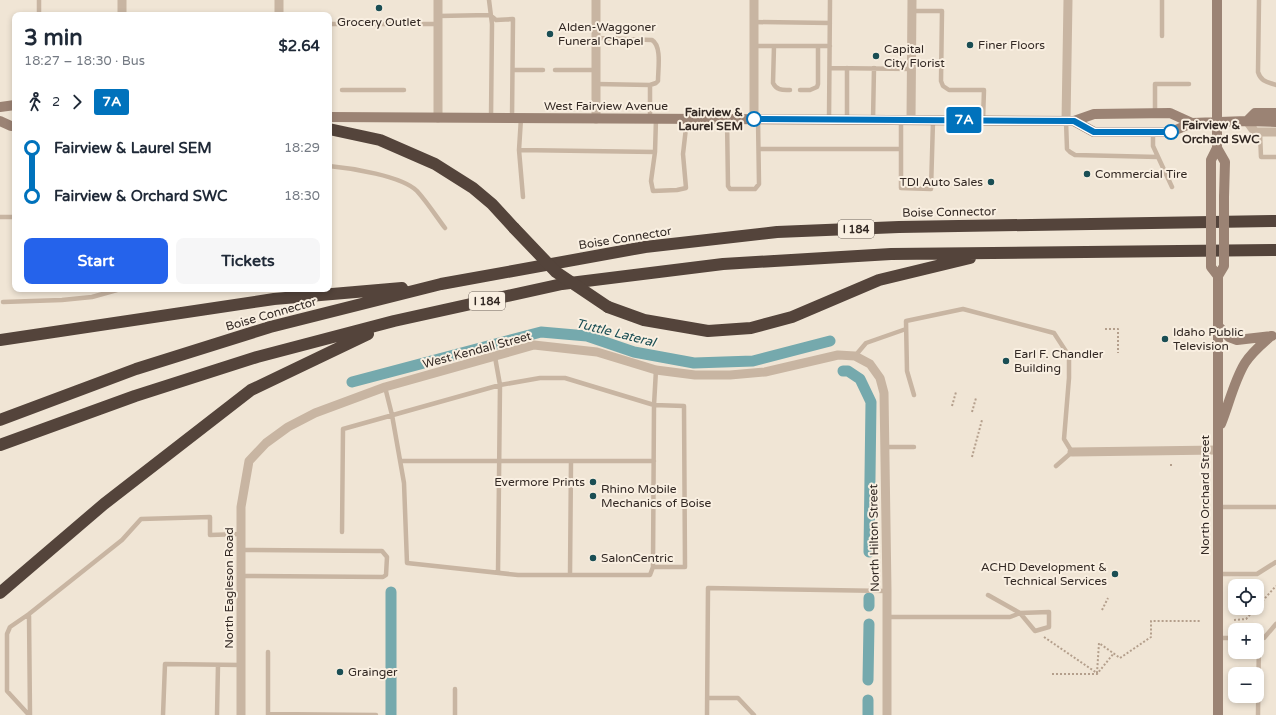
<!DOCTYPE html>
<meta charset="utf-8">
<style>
:root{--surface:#fff;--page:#f6f6f7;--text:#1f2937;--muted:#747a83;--accent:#2563eb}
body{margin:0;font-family:"Varela Round",sans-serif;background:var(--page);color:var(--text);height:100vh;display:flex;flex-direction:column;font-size:15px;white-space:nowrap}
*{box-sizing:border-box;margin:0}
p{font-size:13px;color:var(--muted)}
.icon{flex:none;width:22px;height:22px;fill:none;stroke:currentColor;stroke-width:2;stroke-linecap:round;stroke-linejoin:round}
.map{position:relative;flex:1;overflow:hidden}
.panel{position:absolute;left:12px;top:12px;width:320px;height:280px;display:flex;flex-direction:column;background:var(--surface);border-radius:8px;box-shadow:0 2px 6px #0003}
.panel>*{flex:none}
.badge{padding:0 8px;border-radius:3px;font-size:14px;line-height:26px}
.fabs{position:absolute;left:1228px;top:579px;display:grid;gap:8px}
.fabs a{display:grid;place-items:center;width:36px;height:36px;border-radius:8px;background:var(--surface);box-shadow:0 2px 6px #0003;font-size:20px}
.map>.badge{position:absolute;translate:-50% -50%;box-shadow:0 0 0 2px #fff}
.legs{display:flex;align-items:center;gap:6px;height:44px;padding:0 12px;font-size:13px}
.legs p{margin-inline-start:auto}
.summary{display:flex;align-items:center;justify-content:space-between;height:68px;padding:0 12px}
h1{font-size:22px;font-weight:700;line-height:30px}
.button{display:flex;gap:8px;margin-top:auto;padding:8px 12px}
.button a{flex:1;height:46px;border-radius:8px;background:var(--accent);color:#fff;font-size:16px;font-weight:700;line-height:46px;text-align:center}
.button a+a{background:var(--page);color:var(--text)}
ul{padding:0 12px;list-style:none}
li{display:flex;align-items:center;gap:14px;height:48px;font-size:15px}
li i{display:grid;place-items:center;width:6px;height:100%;margin:0 5px;background:currentColor}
li i::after{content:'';width:10px;height:10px;margin:-5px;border:3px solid;border-radius:50%;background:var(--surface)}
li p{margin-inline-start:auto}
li:first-child i{background:linear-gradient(#0000 50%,currentColor 0)}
li:last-child i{background:linear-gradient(currentColor 50%,#0000 0)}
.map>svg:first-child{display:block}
</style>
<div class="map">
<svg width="1276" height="715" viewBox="0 0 1276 715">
<rect width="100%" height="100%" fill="#f0e5d5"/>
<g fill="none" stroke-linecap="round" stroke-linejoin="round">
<path stroke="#75a9ad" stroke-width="11" d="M 843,371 L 848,371 L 860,379 L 871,402 L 869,552
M 352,382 L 541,332 L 587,336 L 634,352 L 694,363 L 753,361 L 830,341
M 391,592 L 391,715
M 869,606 L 869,598
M 868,680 L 869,624
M 868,715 L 868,700"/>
<path stroke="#b49f8c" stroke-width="2" stroke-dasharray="2 2" stroke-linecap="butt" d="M 1105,329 L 1118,329 L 1118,353
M 952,406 L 956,392
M 972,412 L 976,398
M 972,457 L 982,420
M 1171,464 L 1171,468
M 1257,607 L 1276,586
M 1102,610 L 1108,598
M 1234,620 L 1246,619 L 1256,608
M 1044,637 L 1097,673 L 1099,643 L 1120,658 L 1151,637 L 1151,621 L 1201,621
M 1052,674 L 1097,674 L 1114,653"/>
<path stroke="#c8b5a2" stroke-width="4.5" d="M 489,0 L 492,24 L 491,118
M 1259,0 L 1258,72 C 1261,82 1268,82 1276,85
M 912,11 L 942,11 L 941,81 L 943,86 L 949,90 L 984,90 L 983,120
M 39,15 L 39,0
M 438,16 L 490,15 L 496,20 L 513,19 L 512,118
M 754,22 L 830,23
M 329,24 L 438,24
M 1162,36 L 1162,0
M 754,46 L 774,46
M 830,68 L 912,69
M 847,68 L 847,120
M 513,70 L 543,70
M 555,70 L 596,70
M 596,84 L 650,85 L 656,83 L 658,81 C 658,69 662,46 652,40 L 596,38
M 342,90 L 404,90
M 790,90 C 783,90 777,91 773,83 L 774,46 L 830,46
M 800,90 L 810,90 L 817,87 L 818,84 L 818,46
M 1155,113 L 1155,84 L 1189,84
M 521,118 L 519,150 L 655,152 L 656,119
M 650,119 L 650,85
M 727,119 L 728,186 L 730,189 L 755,189 L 759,184 L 758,119
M 829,120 L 830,0
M 873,120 L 874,68
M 901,120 L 901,188 L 931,189 L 933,121
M 1066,121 L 1067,149 L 1070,152 L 1075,155 L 1158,157
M 1153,132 L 1153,146 L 1172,187
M 1260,133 L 1261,157 L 1276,157
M 759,149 L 901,149
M 519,150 L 523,197
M 655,152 L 651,181 L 653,191 L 677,190 L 686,188 L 683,154 L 687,119
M 329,166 C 351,168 402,176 417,191 C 427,202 436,216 445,228
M 0,217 L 15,217
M 14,217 L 15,211
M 3,302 L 62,300 L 92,297 L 117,290 L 118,289
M 855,356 L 866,343 L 906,329
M 495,357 L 500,385 L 498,573
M 914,395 L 907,371 L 906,321 L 963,309 L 1054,333 L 1069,356 L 1069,378 L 1064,439 L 1072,452 L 1056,466
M 885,447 L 914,447
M 400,461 L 654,461
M 1218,507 L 1276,507
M 342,532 L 343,429 L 500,385 L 540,378 L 565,378 L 654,405 L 684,406 L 685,567 L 653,567 L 650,575 L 518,575 L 407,563 L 404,483 L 392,415 L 385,387
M 241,550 L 377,551 L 382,551 L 387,557 L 386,575 L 383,577 L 241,576
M 653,567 L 654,405 L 656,370
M 1217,574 L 1257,574 L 1276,562
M 570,575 L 571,461
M 29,614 L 122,540 L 141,519 L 210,517 L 210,535 L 241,534
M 887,617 L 1010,617 L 1020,613 L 1035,631 L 1049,627 L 1049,612 L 1020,613 L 988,595
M 1217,638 L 1235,638
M 1257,638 L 1264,638 L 1276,624
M 268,652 L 268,715
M 455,689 L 455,715
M 707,698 L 738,698 L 754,715
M 268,714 L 376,715
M 29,715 L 7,691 L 7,634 L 10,627 L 29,614 L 30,715
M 163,715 L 165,664 L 241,665
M 217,715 L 218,665
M 707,715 L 708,588 L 887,591
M 1258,715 L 1259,638"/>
<path stroke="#c8b5a2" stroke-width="9" d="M 122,15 L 122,0
M 279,15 L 279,0
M 438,118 L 438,0
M 596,119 L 596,0
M 754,119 L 754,0
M 911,120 L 912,0
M 1066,121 L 1068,0
M 1247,121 L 1255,132 L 1276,132
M 1072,452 L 1218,450
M 241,715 L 241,507 L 249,461 L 266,443 L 288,427 L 315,413 L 385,387 L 534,345 L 597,352 L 656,370 L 695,375 L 730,375 L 765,372 L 838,355 L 855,356 L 870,364 L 880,378 L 884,393 L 887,591 L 887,715"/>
<path stroke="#9b8374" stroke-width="10" d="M 0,107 L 15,105
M 329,117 L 1074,121 L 1094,114 L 1170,113 L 1192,123
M 0,121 L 11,126 L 15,126
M 1074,121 L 1094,132 L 1171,132 L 1192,123 L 1247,121 L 1276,122
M 1247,121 L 1255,113 L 1276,113
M 1217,148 L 1225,162 L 1224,197
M 1211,196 L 1211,160 L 1217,148 L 1217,0
M 1219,327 L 1229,337 L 1237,340 L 1272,336
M 1221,424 C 1229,404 1234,381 1245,363 C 1252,352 1262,344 1271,336
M 1218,715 L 1218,276"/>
<path stroke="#54443b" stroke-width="12" d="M 329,129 L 380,140 L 435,164 L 473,188 L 492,204 L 514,228
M 608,307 L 644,320 L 708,331 L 751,328 L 792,317 L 879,280 L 970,258
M 0,340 L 274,299 L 402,288
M 0,420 L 136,369 L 270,327 L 441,284 L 645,247 L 777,232 L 899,227 L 1276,221
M 0,445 L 135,396 L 257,357 L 394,321 L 562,284 L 723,264 L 891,254 L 1276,250
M 0,593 L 104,504 L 251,390 L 368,334"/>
<path stroke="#9b8374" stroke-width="10" d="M 1211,196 L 1211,267 L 1218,276 L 1224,266 L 1224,197"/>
<path stroke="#54443b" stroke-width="12" d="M 514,228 L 556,272 L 608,307"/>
</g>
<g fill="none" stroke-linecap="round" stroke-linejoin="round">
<g stroke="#fff" stroke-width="9">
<path id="line-1" d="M 754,119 L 1074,121 L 1094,132 L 1171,132"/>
</g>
<use href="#line-1" stroke="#0072bc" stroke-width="6"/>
</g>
<g fill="#1a4e54" stroke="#f9efe1" stroke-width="1.5">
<circle cx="379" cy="8" r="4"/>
<circle cx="550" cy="34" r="4"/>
<circle cx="970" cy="45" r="4"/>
<circle cx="876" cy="56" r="4"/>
<circle cx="1087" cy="174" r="4"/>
<circle cx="991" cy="182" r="4"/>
<circle cx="1165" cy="339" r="4"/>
<circle cx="1006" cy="361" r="4"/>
<circle cx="593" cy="482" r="4"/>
<circle cx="593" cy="496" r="4"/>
<circle cx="593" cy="558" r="4"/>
<circle cx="1115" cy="574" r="4"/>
<circle cx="340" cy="672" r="4"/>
</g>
<g fill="#fff" stroke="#0072bc" stroke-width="2">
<circle cx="754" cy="119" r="7"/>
<circle cx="1171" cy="132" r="7"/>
</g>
<g text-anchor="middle" stroke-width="4" stroke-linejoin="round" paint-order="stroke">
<g fill="#f9efe1" stroke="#6e645d" stroke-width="1">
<rect x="838" y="220" width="36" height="18" rx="3"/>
<rect x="469" y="292" width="36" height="18" rx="3"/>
</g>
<g font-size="11" font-weight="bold" fill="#332924">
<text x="856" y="233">I 184</text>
<text x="487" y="305">I 184</text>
</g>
<g font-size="12" fill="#332924" stroke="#f9efe1" text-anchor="start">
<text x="379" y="26" text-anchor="middle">Grocery Outlet</text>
<text x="558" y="31">Alden-Waggoner<tspan x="558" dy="14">Funeral Chapel</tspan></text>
<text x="978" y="49">Finer Floors</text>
<text x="884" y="53">Capital<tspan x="884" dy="14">City Florist</tspan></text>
<text x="1095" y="178">Commercial Tire</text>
<text x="983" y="186" text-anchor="end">TDI Auto Sales</text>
<text x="1173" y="336">Idaho Public<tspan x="1173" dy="14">Television</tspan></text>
<text x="1014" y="358">Earl F. Chandler<tspan x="1014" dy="14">Building</tspan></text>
<text x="585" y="486" text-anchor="end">Evermore Prints</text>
<text x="601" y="493">Rhino Mobile<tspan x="601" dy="14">Mechanics of Boise</tspan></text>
<text x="601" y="562">SalonCentric</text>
<text x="1107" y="571" text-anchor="end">ACHD Development &amp;<tspan x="1107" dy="14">Technical Services</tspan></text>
<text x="348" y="676">Grainger</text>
</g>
<g font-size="12" fill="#332924" stroke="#f9efe1">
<text x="606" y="110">West Fairview Avenue</text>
<text transform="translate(949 212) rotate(-1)" y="4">Boise Connector</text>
<text transform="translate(625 238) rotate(-9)" y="4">Boise Connector</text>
<text transform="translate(271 314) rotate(-16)" y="4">Boise Connector</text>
<text transform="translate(477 350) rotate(-15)" y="4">West Kendall Street</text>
<text transform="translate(1205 495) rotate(-90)" y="4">North Orchard Street</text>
<text transform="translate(874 538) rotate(-91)" y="4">North Hilton Street</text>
<text transform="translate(229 588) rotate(-90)" y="4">North Eagleson Road</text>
</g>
<g font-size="12" font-weight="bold" fill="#332924" stroke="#f9efe1" text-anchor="end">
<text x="743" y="116">Fairview &amp;<tspan x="743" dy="14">Laurel SEM</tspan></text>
<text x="1182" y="129" text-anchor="start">Fairview &amp;<tspan x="1182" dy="14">Orchard SWC</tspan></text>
</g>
<g font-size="13" font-style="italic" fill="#1a4e54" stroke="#f9efe1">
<text transform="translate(616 332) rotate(14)" y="5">Tuttle Lateral</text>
</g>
</g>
</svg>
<div class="fabs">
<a><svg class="icon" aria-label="locate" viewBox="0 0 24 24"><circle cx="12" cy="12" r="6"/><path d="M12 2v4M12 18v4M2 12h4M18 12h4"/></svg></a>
<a>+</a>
<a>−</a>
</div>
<b class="badge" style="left:964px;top:120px;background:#0072bc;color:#fff">7A</b>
<section class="panel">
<div class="summary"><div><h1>3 min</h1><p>18:27 – 18:30 · Bus</p></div><b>$2.64</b></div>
<div class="legs"><svg class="icon" aria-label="walk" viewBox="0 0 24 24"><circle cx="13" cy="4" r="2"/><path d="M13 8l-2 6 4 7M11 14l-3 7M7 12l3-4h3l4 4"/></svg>2<svg class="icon" aria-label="forward" viewBox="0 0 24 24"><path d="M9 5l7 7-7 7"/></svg><b class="badge" style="background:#0072bc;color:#fff">7A</b></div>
<ul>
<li><i style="color:#0072bc"></i><b>Fairview &amp; Laurel SEM</b><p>18:29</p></li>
<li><i style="color:#0072bc"></i><b>Fairview &amp; Orchard SWC</b><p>18:30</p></li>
</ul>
<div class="button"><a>Start</a><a>Tickets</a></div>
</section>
</div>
